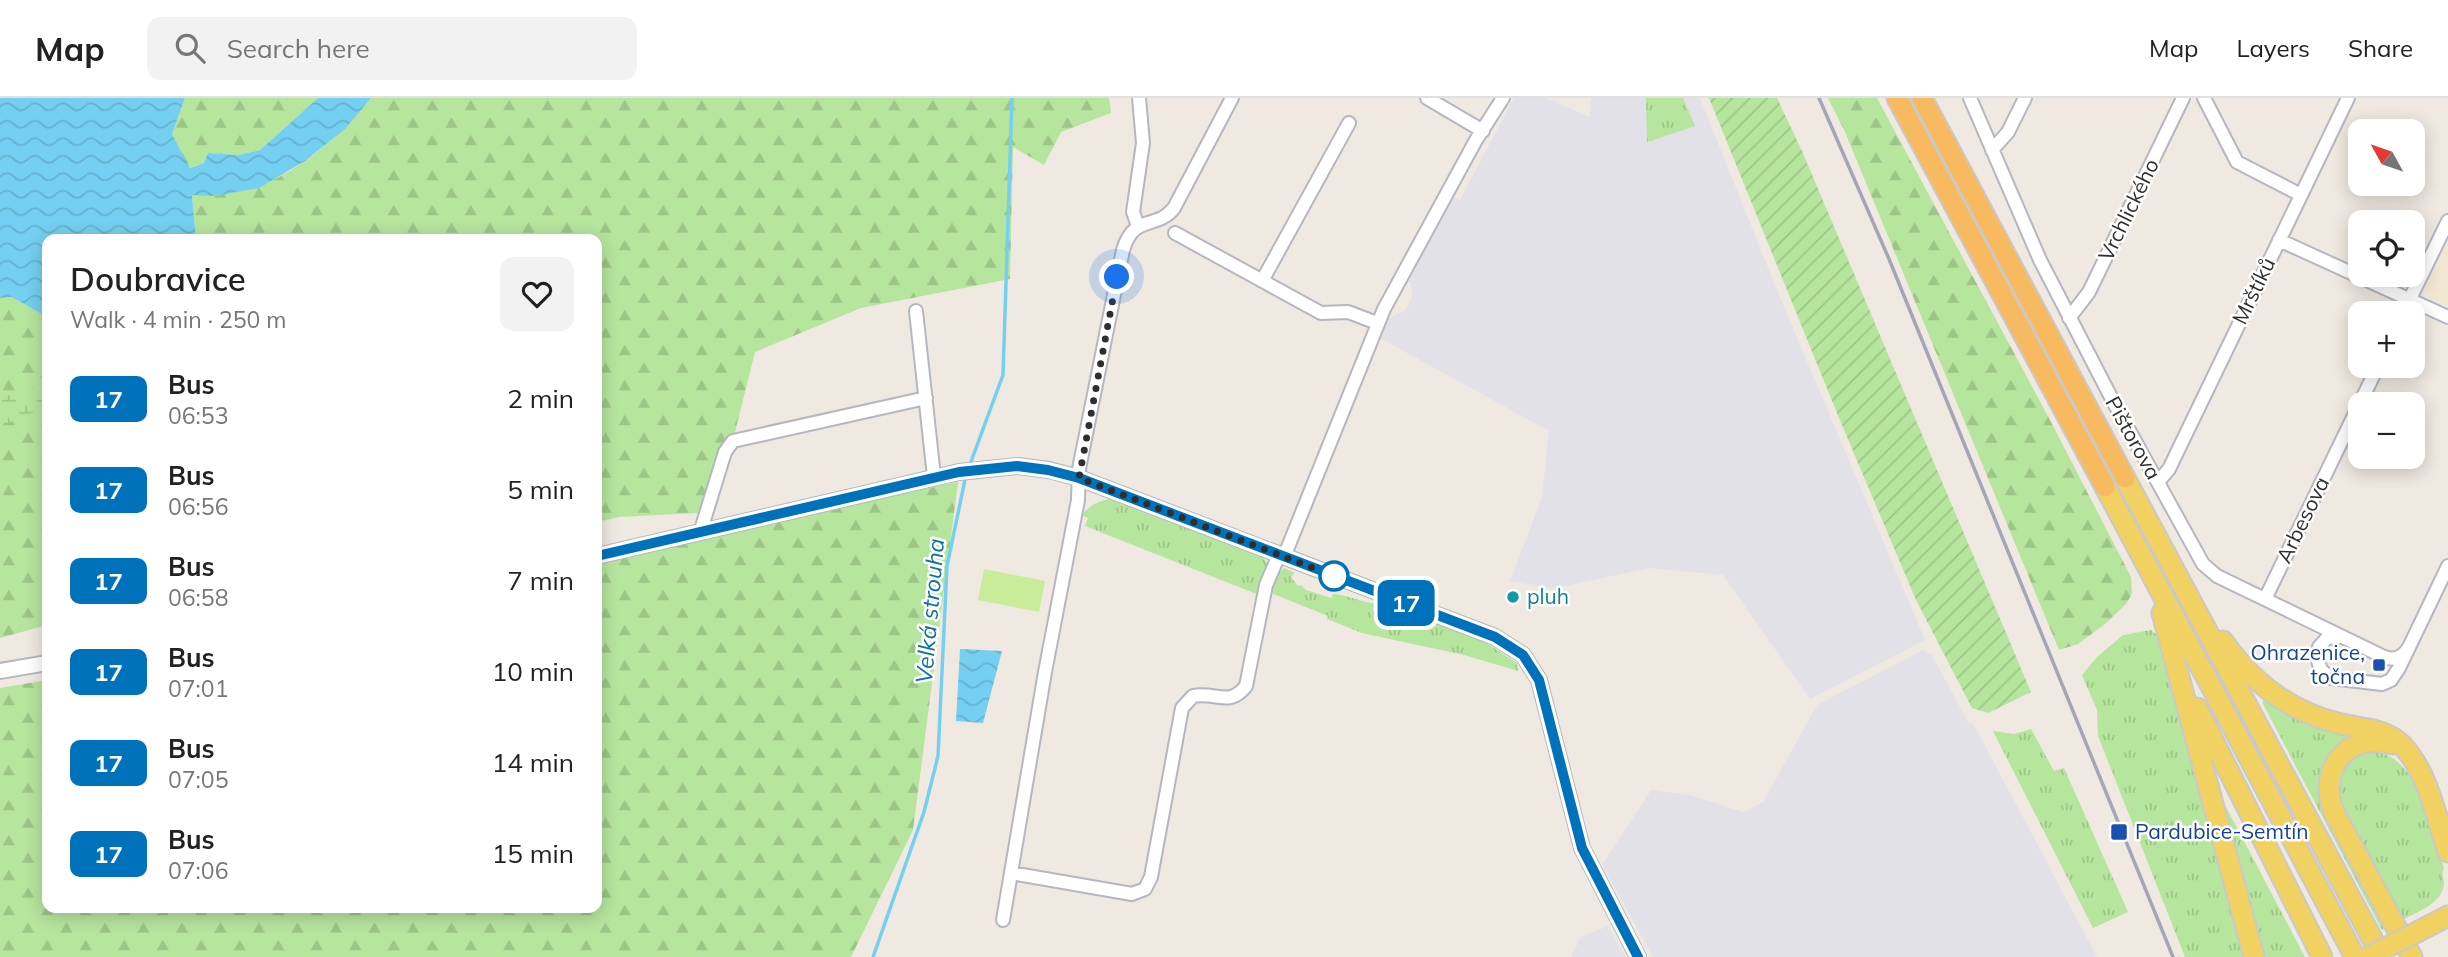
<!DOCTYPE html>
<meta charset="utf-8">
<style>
:root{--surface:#fff;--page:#f2f2f2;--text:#222;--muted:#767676;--line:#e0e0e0}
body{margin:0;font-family:Mulish,sans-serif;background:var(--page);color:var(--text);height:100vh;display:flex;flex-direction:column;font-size:26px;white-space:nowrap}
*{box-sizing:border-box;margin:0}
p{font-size:23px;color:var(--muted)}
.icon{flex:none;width:38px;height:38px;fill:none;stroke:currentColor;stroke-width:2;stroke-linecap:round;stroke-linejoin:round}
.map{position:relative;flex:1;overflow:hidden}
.side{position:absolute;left:42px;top:136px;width:560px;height:679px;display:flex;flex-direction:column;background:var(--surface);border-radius:14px;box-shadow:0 4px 18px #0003}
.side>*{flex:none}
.badge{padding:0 14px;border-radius:10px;font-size:24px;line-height:46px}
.needle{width:46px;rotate:310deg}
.fabs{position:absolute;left:2348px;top:21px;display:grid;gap:14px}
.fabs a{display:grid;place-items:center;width:77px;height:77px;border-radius:14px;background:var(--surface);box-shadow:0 4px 18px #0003;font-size:35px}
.you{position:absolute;width:35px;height:35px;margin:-18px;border:5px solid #fff;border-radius:50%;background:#1a73e8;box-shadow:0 0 0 10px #1a73e833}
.map>.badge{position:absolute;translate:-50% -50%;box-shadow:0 0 0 4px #fff}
.round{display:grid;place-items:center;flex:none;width:74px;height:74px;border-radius:14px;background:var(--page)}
.summary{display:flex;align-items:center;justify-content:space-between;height:119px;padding:0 28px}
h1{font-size:33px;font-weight:600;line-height:52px}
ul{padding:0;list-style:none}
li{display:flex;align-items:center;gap:21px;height:91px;padding:0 28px}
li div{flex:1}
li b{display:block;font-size:26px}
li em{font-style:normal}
li .badge{min-width:77px;font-weight:700;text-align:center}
header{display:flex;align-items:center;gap:42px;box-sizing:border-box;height:98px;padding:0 35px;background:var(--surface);border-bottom:2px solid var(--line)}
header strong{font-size:33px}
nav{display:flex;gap:38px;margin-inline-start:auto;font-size:24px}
.search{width:490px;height:63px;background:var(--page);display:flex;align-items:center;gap:18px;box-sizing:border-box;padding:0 24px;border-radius:14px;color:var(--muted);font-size:26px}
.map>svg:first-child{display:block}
</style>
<header>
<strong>Map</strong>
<div class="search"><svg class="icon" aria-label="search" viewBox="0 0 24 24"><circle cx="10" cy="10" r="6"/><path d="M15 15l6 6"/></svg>Search here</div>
<nav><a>Map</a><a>Layers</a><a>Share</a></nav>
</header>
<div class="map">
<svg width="2448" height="859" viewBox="0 0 2448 859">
<defs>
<pattern id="grass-tufts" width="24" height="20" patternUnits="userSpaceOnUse" patternTransform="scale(1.75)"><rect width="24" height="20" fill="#b6e59e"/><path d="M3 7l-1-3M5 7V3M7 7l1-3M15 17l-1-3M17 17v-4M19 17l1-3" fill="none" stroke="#9dc588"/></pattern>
<pattern id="forest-firs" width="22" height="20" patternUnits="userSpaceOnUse" patternTransform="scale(1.75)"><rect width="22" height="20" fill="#b6e59e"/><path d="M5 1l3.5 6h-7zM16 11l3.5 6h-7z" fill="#9dc588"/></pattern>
<pattern id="wetland-marsh" width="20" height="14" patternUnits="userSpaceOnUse" patternTransform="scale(1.75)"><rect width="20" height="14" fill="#b6e59e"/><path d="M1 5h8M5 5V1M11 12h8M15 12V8" fill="none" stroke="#9dc588"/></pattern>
<pattern id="garden-furrows" width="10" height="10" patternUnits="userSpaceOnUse" patternTransform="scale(1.75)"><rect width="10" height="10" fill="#b6e59e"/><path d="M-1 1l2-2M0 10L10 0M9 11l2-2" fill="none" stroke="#9dc588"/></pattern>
<pattern id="water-waves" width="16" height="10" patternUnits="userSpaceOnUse" patternTransform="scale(1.75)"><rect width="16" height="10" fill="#75cff0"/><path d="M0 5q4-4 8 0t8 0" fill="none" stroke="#66b2ce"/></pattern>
</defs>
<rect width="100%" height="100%" fill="#efe9e1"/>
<path fill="#e3e1e8" d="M 1514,0 L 1547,0 L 1590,19 L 1591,0 L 1700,0 L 1779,197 L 1925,542 L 1810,601 L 1723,477 L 1649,470 L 1552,491 L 1510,483 L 1542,399 L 1549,333 L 1378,239 L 1386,222 L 1406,212 L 1413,196 L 1409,182 L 1453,99 L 1460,102 Z
M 1923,552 L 1932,557 L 1969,626 L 1973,625 L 2097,859 L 1653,859 L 1602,767 L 1651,692 L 1690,697 L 1743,714 L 1763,704 L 1817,607 Z
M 1608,828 L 1626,859 L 1571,859 L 1581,839 Z"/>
<path fill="#f0e6d1" d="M 2448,145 L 2448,208 L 2430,199 L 2426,191 Z"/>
<path fill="url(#grass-tufts)" d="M 1646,0 L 1683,0 L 1695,28 L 1647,44 Z
M 1110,401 L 1263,460 L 1268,467 L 1259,497 L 1085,428 L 1088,420 L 1082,417 C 1090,407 1098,403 1110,401 Z
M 1284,470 L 1295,475 L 1291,479 L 1298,488 L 1301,487 L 1306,492 L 1331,500 L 1333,496 C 1349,496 1368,509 1382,504 L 1485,544 L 1517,565 L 1518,573 L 1464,557 L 1362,535 L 1327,521 L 1328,518 L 1271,495 L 1275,480 Z
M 2151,532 L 2158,538 L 2166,553 L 2246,859 L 2185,859 L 2098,638 L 2097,612 L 2082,577 L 2097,559 L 2123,537 Z
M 2267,600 L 2356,638 L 2325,669 L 2388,829 L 2382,832 L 2262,604 Z
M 2031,631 L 2054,673 L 2064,670 L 2128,814 L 2093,830 L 1993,633 L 2014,636 Z
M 2363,653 C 2419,649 2430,728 2444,770 C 2441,777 2444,779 2444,786 C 2442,806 2417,814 2402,822 L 2337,703 L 2338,674 L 2349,661 Z
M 2225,707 L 2305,859 L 2263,859 Z"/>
<path fill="url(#forest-firs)" d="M 185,0 L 318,0 L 260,52 L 239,57 L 209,55 L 204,65 L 189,70 L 172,36 Z
M 371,0 L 1109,0 L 1111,15 L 1061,34 L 1044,67 L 1013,49 L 1010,181 L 861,210 L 755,254 L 715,414 L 619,419 L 597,424 L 597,142 L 196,142 L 192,96 C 269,103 324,55 371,0 Z
M 1828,0 L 1877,0 L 2051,324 L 2131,479 L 2132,496 L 2126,506 L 2105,526 L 2078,546 L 2059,552 L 1845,34 Z
M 12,199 L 43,217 L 47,217 L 47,527 L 0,540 L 0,200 Z
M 958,384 L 913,732 L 851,859 L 0,859 L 0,590 L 47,582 L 47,810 L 597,810 L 597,467 L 775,423 Z"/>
<path fill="url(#wetland-marsh)" d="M 47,270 L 47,309 L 8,325 L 0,324 L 0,288 L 7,297 L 19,300 L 39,286 L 42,273 Z"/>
<path fill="url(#garden-furrows)" d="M 1709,0 L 1777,0 L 1802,53 L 2031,594 L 1988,615 L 1972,610 L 1916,502 L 1839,320 Z"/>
<path fill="#c9ec9a" d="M 984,471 L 1045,483 L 1039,514 L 978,502 Z"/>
<path fill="url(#water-waves)" d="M 0,0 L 185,0 L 172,36 L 190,70 L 204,65 L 208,55 L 239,57 L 260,52 L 318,0 L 371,0 L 345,31 L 305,63 L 259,90 L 215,98 L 192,97 L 196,142 L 47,142 L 47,217 L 43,217 L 12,199 L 0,200 Z
M 960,551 L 1002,553 L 983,625 L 956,623 Z"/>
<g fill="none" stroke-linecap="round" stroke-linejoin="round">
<path stroke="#75cff0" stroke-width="3.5" d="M 969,369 L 1003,277 L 1012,0
M 873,859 L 924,714 L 938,658 L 947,468 L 966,377"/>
<g stroke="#b4b7c1" stroke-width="16">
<path id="minor" d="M 1427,0 L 1483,33
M 1970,0 L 2040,162 L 2114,305 L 2203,466 L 2217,478 L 2384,559 C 2395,563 2403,559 2409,549
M 2204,0 L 2237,64 L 2301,97
M 1992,52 L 2008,34 L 2025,0
M 1138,128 L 1133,114 L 1143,45 L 1139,0
M 1175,135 L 1321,215 L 1348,214 L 1377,225
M 2279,142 L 2448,219
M 1262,183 L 1349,25
M 916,213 L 934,379
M 2403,215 L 2448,123
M 2069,220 L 2089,194 L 2183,0
M 2158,384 L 2169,371 L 2348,0
M 700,435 L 725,354 L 733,343 L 926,300
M 1284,459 L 1384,211 L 1476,42 L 1503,0
M 2265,501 L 2378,268
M 2340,539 L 2327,540 L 2319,549 L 2317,560 L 2321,572 L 2331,580 L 2382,586 L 2391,582 L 2399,570 L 2448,468
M 1011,775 L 1132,796 L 1145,791 L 1151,779 L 1182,610 L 1193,598 C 1215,593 1229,610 1246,588 L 1266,487 L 1279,457
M 1003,822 L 1045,574 L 1078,402 L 1079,371 L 1123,152 C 1134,115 1157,132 1174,110 L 1232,0"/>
</g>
<g stroke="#b4b7c1" stroke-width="18">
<path id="tertiary" d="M 597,458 L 959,374 L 1018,368 L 1049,372 L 1079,380 L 1495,539 L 1523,557 L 1539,582 L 1582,750 L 1638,859
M 0,573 L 47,565"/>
</g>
<g stroke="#c9c9c9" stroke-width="23">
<path id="primary" d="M 2125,380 L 2382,859
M 2105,389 L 2355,859
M 2162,515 L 2254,859
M 2223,543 C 2251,583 2289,613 2337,625 C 2360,631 2384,629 2402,647 C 2428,674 2436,719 2448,754
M 2197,610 L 2322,859
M 2392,646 C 2345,633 2316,675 2335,716 L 2412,859
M 2419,833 L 2448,818"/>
</g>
<g stroke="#c9c9c9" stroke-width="23">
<path id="trunk" d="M 1897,0 L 2105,389
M 1922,0 L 2125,380"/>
</g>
<use href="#minor" stroke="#fff" stroke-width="12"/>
<use href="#tertiary" stroke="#fff" stroke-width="14"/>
<use href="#primary" stroke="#f2d163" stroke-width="19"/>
<use href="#trunk" stroke="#f8ba60" stroke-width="19"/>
<path stroke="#a3a6b8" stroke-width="3.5" d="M 1819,0 L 1889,161 L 2173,859"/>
<g stroke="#c9c9c9" stroke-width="23" stroke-linecap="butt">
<path id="primary-bridge" d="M 2368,859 L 2419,833"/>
</g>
<use href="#primary-bridge" stroke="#f2d163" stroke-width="19"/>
</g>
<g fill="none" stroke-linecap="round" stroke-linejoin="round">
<g stroke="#fff" stroke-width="16">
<path id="line" d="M 597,458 L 959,374 L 1017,368 L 1048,372 L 1079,380 L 1495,539 L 1523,557 L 1539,582 L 1582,750 L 1638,859"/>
</g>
<use href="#line" stroke="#0072bc" stroke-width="10"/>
<path stroke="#2e2e2e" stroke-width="7" stroke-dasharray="0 12.6" d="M 1117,179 L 1079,380 L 1334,478"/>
</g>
<circle fill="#fff" stroke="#0072bc" stroke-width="3.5" cx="1334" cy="478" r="14"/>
<circle fill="#0f9aa8" stroke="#fff" stroke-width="2.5" cx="1513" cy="499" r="7"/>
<g fill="#1a4fb4" stroke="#fff" stroke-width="2.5">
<rect x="2372" y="560" width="14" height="14" rx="3.5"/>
<rect x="2110" y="725" width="18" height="18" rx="3.5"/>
</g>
<g text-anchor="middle" stroke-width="5" stroke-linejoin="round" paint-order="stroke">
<g font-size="21" fill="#2e2e2e" stroke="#fff">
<text transform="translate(2129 112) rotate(-64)" y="7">Vrchlického</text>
<text transform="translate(2254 193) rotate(-64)" y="7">Mrštíků</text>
<text transform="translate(2133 340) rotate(61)" y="7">Pištorova</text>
<text transform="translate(2303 422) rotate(-64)" y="7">Arbesova</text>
</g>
<g font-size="21" fill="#0d838f" stroke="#fff" text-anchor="start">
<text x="1527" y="506">pluh</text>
</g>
<g font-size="21" fill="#164399" stroke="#fff" text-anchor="end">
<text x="2365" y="562">Ohrazenice,<tspan x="2365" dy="24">točna</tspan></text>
<text x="2135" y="741" text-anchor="start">Pardubice-Semtín</text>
</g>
<g font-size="23" font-style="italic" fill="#0d6fa3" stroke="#fff">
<text transform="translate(930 513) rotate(-85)" y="8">Velká strouha</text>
</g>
</g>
</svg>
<div class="fabs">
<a><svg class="needle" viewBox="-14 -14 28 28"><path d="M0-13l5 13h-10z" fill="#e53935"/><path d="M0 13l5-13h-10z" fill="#767676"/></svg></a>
<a><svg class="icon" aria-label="locate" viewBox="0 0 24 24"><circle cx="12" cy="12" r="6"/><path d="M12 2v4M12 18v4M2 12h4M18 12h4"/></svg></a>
<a>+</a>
<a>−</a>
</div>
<div class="you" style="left:1117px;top:179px"></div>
<b class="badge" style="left:1406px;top:505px;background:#0072bc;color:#fff">17</b>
<section class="side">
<div class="summary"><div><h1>Doubravice</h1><p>Walk · 4 min · 250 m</p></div><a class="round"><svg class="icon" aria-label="heart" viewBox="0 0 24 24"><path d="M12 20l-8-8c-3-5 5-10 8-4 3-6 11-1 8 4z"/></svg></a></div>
<ul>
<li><span class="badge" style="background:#0072bc;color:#fff">17</span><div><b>Bus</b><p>06:53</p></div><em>2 min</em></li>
<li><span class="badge" style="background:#0072bc;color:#fff">17</span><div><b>Bus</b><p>06:56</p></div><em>5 min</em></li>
<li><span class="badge" style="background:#0072bc;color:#fff">17</span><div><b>Bus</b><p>06:58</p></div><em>7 min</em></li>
<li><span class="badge" style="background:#0072bc;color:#fff">17</span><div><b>Bus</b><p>07:01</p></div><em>10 min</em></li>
<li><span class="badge" style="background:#0072bc;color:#fff">17</span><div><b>Bus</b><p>07:05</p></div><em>14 min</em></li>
<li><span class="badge" style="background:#0072bc;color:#fff">17</span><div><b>Bus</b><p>07:06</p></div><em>15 min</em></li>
</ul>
</section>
</div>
